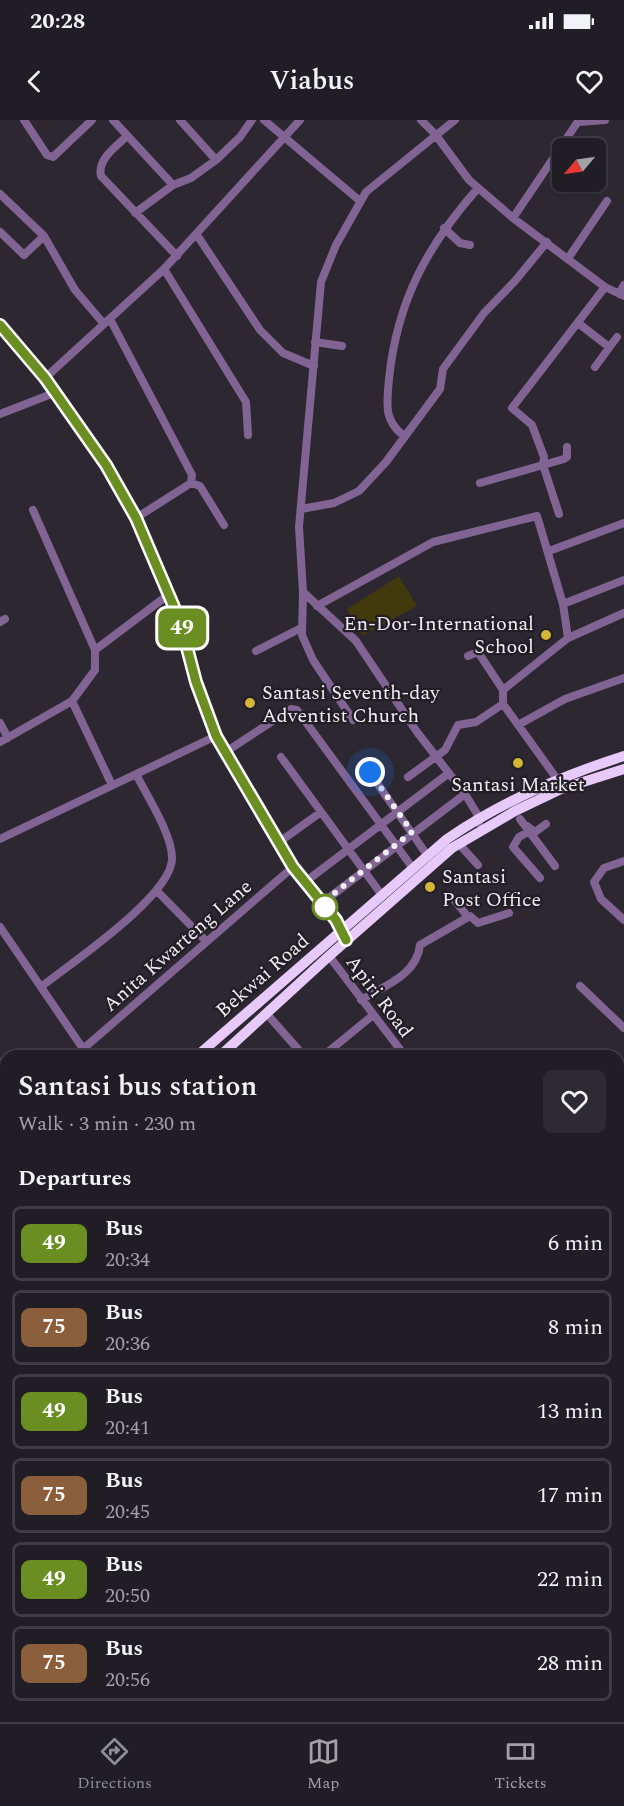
<!DOCTYPE html>
<meta charset="utf-8">
<style>
:root{--surface:#211d24;--page:#2d2a31;--text:#f1f3f6;--muted:#a2a2a6;--line:#3e3b41;--accent:#8c9099}
body{margin:0;font-family:Spectral,serif;background:var(--page);color:var(--text);height:100vh;display:flex;flex-direction:column;font-size:22px;white-space:nowrap}
*{box-sizing:border-box;margin:0}
p{font-size:20px;color:var(--muted)}
.icon{flex:none;width:33px;height:33px;fill:none;stroke:currentColor;stroke-width:2;stroke-linecap:round;stroke-linejoin:round}
.map{position:relative;flex:1;overflow:hidden}
.drawer{position:absolute;left:0px;top:930px;width:624px;height:672px;display:flex;flex-direction:column;background:var(--surface);border-radius:18px 18px 0 0;box-shadow:0 2px 4px #0004,0 0 0 2px var(--line)}
.drawer>*{flex:none}
.badge{padding:0 12px;border-radius:9px;font-size:21px;line-height:39px}
.needle{width:39px;rotate:241deg}
.tools{position:absolute;left:552px;top:18px;display:grid;gap:12px}
.tools a{display:grid;place-items:center;width:54px;height:54px;border-radius:9px;background:var(--surface);box-shadow:0 2px 4px #0004,0 0 0 2px var(--line);font-size:30px}
.you{position:absolute;width:30px;height:30px;margin:-15px;border:4px solid #fff;border-radius:50%;background:#1a73e8;box-shadow:0 0 0 9px #1a73e833}
.map>.badge{position:absolute;translate:-50% -50%;box-shadow:0 0 0 3px #fff}
h2{padding:0 18px;font-size:22px;line-height:54px}
.round{display:grid;place-items:center;flex:none;width:63px;height:63px;border-radius:9px;background:var(--page)}
.headline{display:flex;align-items:center;justify-content:space-between;height:102px;padding:0 18px}
h1{font-size:28px;font-weight:600;line-height:45px}
ul{padding:0;list-style:none}
li{display:flex;align-items:center;gap:18px;height:75px;margin:0 12px 9px;padding:0 6px;border:3px solid var(--line);border-radius:9px}
li div{flex:1}
li b{display:block;font-size:22px}
li em{font-style:normal}
li .badge{min-width:66px;font-weight:700;text-align:center}
.status{display:flex;justify-content:space-between;align-items:center;height:42px;padding:0 30px;background:var(--surface);direction:ltr}
.status svg{height:16px;fill:currentColor}
header{display:flex;justify-content:space-between;align-items:center;height:78px;padding:0 18px;background:var(--surface);font-size:27px;font-weight:600}
.tab-bar{display:flex;justify-content:space-around;align-items:center;height:84px;border-top:2px solid var(--line);background:var(--surface);font-size:16px;color:var(--muted)}
.tab-bar a{display:grid;justify-items:center;gap:3px}
.tab-bar .active{color:var(--accent)}
.map>svg:first-child{display:block}
</style>
<div class="status"><b>20:28</b><svg viewBox="0 0 49 12"><path d="M0 12V9h3v3zM5 12V6h3v6zM10 12V3h3v9zM15 12V0h3v12zM26 1h20v11H26zM47 4h2v5h-2z"/></svg></div>
<header><svg class="icon" aria-label="back" viewBox="0 0 24 24"><path d="M15 5l-7 7 7 7"/></svg>Viabus<svg class="icon" aria-label="heart" viewBox="0 0 24 24"><path d="M12 20l-8-8c-3-5 5-10 8-4 3-6 11-1 8 4z"/></svg></header>
<div class="map">
<svg width="624" height="1602" viewBox="0 0 624 1602">
<rect width="100%" height="100%" fill="#2c2730"/>
<path fill="#42390c" d="M 399,456 L 417,486 L 362,516 L 347,489 Z"/>
<g fill="none" stroke-linecap="round" stroke-linejoin="round">
<path stroke="#816493" stroke-width="8" d="M 24,0 L 47,35 L 53,37 L 92,0
M 113,0 L 173,65
M 180,0 L 216,40
M 264,0 L 360,81
M 421,0 L 435,14 L 469,60 L 513,98 L 605,167 L 624,176
M 455,0 L 366,72 L 336,125 L 321,162 L 299,407 L 303,472 L 356,521 L 417,612 L 465,674 L 479,697 L 479,703
M 579,2 L 605,0
M 127,16 C 116,27 97,39 101,56 L 177,136
M 0,74 L 44,116 L 75,170 L 104,204
M 135,93 L 173,65 L 191,58 L 216,40 L 240,17 L 252,0
M 513,98 L 579,0
M 444,108 L 460,123 L 470,125
M 0,112 L 24,135 L 44,116
M 197,115 L 260,210 L 283,233 L 314,246
M 569,137 L 607,81
M 164,149 L 246,282 L 248,315
M 619,174 L 624,165
M 110,199 L 192,355 L 191,363 L 200,366 L 224,405
M 578,203 L 609,227
M 0,205 L 45,258 L 106,345 L 136,398 L 180,501 L 196,562 L 216,616 L 293,747 L 343,814
M 315,222 L 342,226
M 595,247 L 617,217
M 45,258 L 164,149 L 300,0
M 0,294 L 54,273
M 404,316 C 383,300 387,283 389,259 C 397,181 427,126 478,68
M 480,363 L 564,339 L 567,337 L 567,327
M 301,389 L 334,383 L 359,371 L 386,342 L 440,269 L 443,249 L 484,193 L 515,161 L 547,122
M 33,390 L 95,530
M 559,394 L 543,345 L 544,337 L 532,305 L 512,288 L 605,167
M 136,398 L 191,363
M 549,431 L 624,403
M 303,472 L 302,515 L 313,540 L 353,600
M 563,484 L 624,460
M 317,486 L 433,422 L 537,396 L 563,484 L 568,518
M 0,502 L 5,499
M 256,531 L 301,508
M 468,536 L 478,532 L 503,570 L 503,584
M 503,570 L 568,518 L 624,493
M 72,581 L 112,665
M 503,584 L 557,659
M 0,603 L 8,618
M 518,605 L 565,579 L 624,558
M 0,622 L 72,581 L 95,550 L 95,530 L 168,475
M 224,633 L 291,589 L 297,590 L 412,747
M 281,637 L 381,774
M 370,653 L 427,735
M 408,657 L 445,630 L 458,605 L 476,602 L 503,584
M 520,699 L 555,746
M 527,706 L 535,712 L 546,704
M 528,712 L 519,717 L 513,727 L 540,758
M 0,719 L 216,616
M 278,723 L 321,692
M 459,724 L 478,745
M 624,741 L 604,748 L 594,762 L 601,779 L 624,800
M 305,762 L 449,653
M 158,772 L 206,821
M 452,777 L 468,797
M 322,783 L 465,674
M 0,807 L 88,936
M 329,836 L 405,936
M 580,866 L 624,908
M 41,867 C 71,843 173,775 172,738 C 172,714 147,676 136,654
M 361,880 C 384,866 417,855 420,825 L 470,796 L 478,803 L 509,793
M 266,893 L 304,936
M 83,929 L 293,747
M 323,936 L 372,896
M 0,942 L 6,950
M 618,974 L 624,969
M 0,995 L 6,988
M 618,1093 L 624,1100
M 618,1111 L 624,1106
M 0,1156 L 6,1152
M 618,1183 L 624,1189
M 0,1218 L 6,1214
M 595,1596 L 613,1602
M 518,1602 L 521,1596"/>
<path stroke="#e7caf9" stroke-width="10" d="M 197,936 L 447,719 C 502,681 561,656 624,636
M 220,936 L 329,836 L 452,728 L 515,691 L 561,669 L 624,649
M 0,1117 L 6,1111
M 0,1131 L 6,1126"/>
</g>
<g fill="none" stroke-linecap="round" stroke-linejoin="round">
<g stroke="#fff" stroke-width="14">
<path id="line" d="M 0,205 L 45,258 L 106,345 L 136,398 L 180,501 L 196,562 L 216,616 L 293,747 L 336,800 L 346,820"/>
</g>
<use href="#line" stroke="#6b8e23" stroke-width="9"/>
<path stroke="#f0edf3" stroke-width="6" stroke-dasharray="0 10.8" d="M 325,787 L 322,783 L 412,712 L 370,652"/>
</g>
<g fill="#d2b635" stroke="#231d26" stroke-width="2">
<circle cx="546" cy="515" r="6"/>
<circle cx="250" cy="583" r="6"/>
<circle cx="518" cy="643" r="6"/>
<circle cx="430" cy="767" r="6"/>
</g>
<circle fill="#fff" stroke="#6b8e23" stroke-width="3" cx="325" cy="787" r="12"/>
<g text-anchor="middle" stroke-width="4.5" stroke-linejoin="round" paint-order="stroke">
<g font-size="20" fill="#f0edf3" stroke="#231d26" text-anchor="start">
<text x="534" y="510" text-anchor="end">En-Dor-International<tspan x="534" dy="23">School</tspan></text>
<text x="262" y="579">Santasi Seventh-day<tspan x="262" dy="23">Adventist Church</tspan></text>
<text x="518" y="671" text-anchor="middle">Santasi Market</text>
<text x="442" y="763">Santasi<tspan x="442" dy="23">Post Office</tspan></text>
</g>
<g font-size="20" fill="#f0edf3" stroke="#231d26">
<text transform="translate(177 825) rotate(-41)" y="7">Anita Kwarteng Lane</text>
<text transform="translate(262 855) rotate(-41)" y="7">Bekwai Road</text>
<text transform="translate(380 876) rotate(53)" y="7">Apiri Road</text>
</g>
</g>
</svg>
<div class="tools">
<a><svg class="needle" viewBox="-14 -14 28 28"><path d="M0-13l5 13h-10z" fill="#e53935"/><path d="M0 13l5-13h-10z" fill="#a2a2a6"/></svg></a>
</div>
<div class="you" style="left:370px;top:652px"></div>
<b class="badge" style="left:182px;top:508px;background:#6b8e23;color:#fff">49</b>
<section class="drawer">
<div class="headline"><div><h1>Santasi bus station</h1><p>Walk · 3 min · 230 m</p></div><a class="round"><svg class="icon" aria-label="heart" viewBox="0 0 24 24"><path d="M12 20l-8-8c-3-5 5-10 8-4 3-6 11-1 8 4z"/></svg></a></div>
<h2>Departures</h2>
<ul>
<li><span class="badge" style="background:#6b8e23;color:#fff">49</span><div><b>Bus</b><p>20:34</p></div><em>6 min</em></li>
<li><span class="badge" style="background:#8b5e3c;color:#fff">75</span><div><b>Bus</b><p>20:36</p></div><em>8 min</em></li>
<li><span class="badge" style="background:#6b8e23;color:#fff">49</span><div><b>Bus</b><p>20:41</p></div><em>13 min</em></li>
<li><span class="badge" style="background:#8b5e3c;color:#fff">75</span><div><b>Bus</b><p>20:45</p></div><em>17 min</em></li>
<li><span class="badge" style="background:#6b8e23;color:#fff">49</span><div><b>Bus</b><p>20:50</p></div><em>22 min</em></li>
<li><span class="badge" style="background:#8b5e3c;color:#fff">75</span><div><b>Bus</b><p>20:56</p></div><em>28 min</em></li>
</ul>
</section>
</div>
<nav class="tab-bar">
<a class="active"><svg class="icon" aria-label="directions" viewBox="0 0 24 24"><path d="M12 3l9 9-9 9-9-9zM9 14v-3h6M13 9l2 2-2 2"/></svg>Directions</a>
<a><svg class="icon" aria-label="map" viewBox="0 0 24 24"><path d="M3 6l6-2 6 2 6-2v14l-6 2-6-2-6 2zM9 4v14M15 6v14"/></svg>Map</a>
<a><svg class="icon" aria-label="tickets" viewBox="0 0 24 24"><path d="M3 7h18v10H3zM15 7v10"/></svg>Tickets</a>
</nav>
